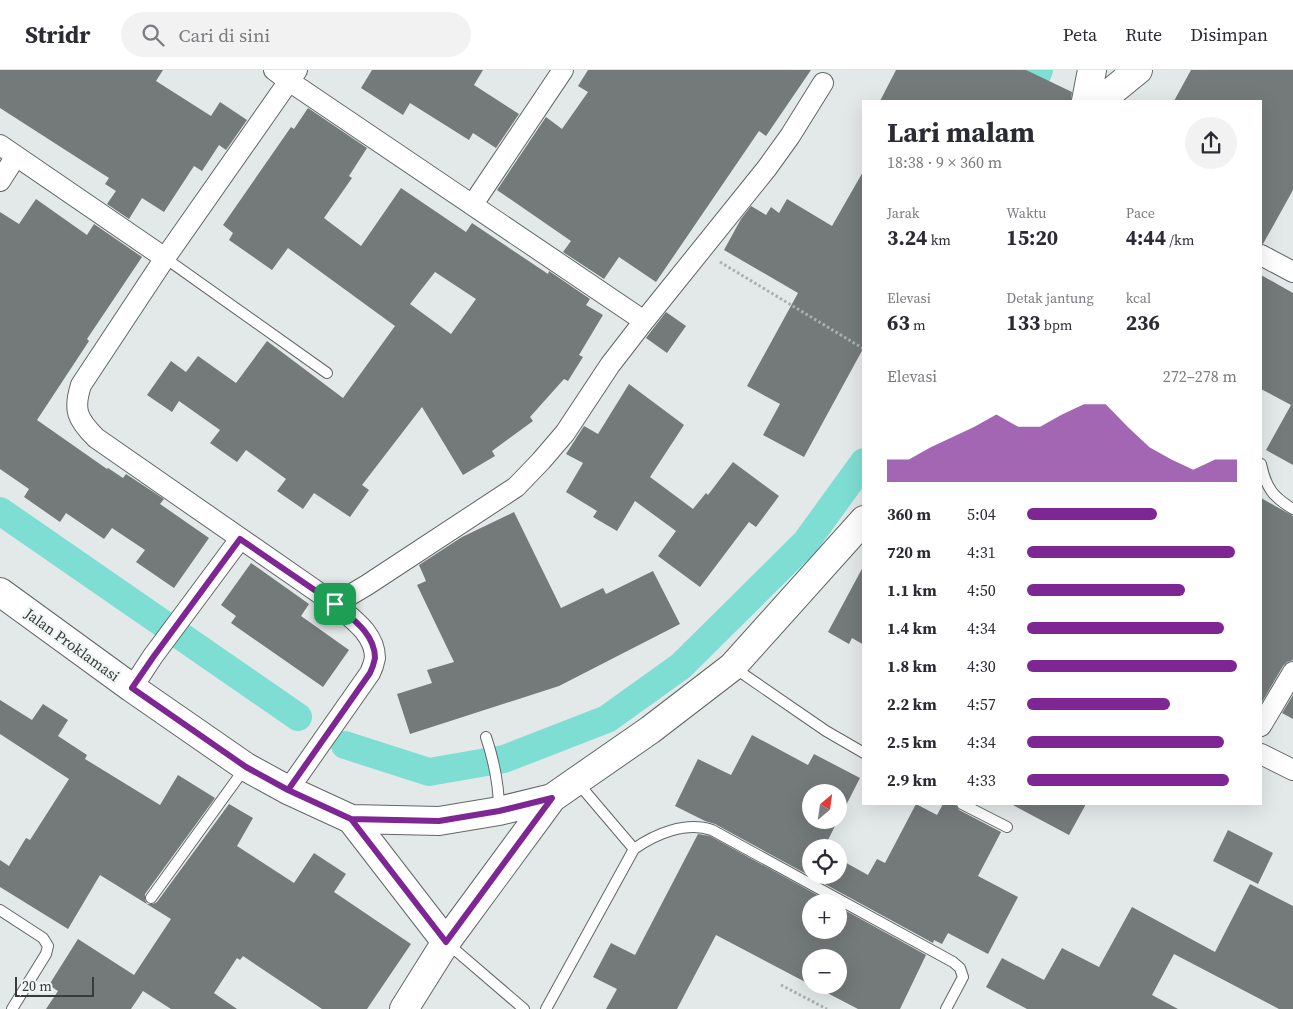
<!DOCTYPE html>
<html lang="id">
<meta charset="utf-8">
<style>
:root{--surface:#fff;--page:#f2f2f3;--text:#2b2b33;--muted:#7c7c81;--line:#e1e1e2;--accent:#7d2694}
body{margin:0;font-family:"Source Serif 4",serif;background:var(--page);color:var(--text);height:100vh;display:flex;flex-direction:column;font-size:19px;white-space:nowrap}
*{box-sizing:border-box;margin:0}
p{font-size:16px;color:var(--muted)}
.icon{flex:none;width:28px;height:28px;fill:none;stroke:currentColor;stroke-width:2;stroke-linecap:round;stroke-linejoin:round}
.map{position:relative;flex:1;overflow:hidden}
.side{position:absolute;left:862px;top:30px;width:400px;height:705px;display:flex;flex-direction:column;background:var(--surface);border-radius:0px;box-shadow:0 5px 20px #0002}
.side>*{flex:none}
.needle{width:32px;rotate:29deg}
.buttons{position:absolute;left:802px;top:714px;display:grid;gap:10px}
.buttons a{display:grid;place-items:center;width:45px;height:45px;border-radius:50%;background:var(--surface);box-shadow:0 5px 20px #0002;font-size:25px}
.scale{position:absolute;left:15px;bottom:12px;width:79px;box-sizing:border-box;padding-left:5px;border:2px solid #383b3a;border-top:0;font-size:14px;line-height:18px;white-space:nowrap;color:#383b3a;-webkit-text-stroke:4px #f0f6f5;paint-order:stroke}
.pin{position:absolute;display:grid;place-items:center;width:42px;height:42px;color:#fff;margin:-21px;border-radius:10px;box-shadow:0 2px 8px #0006}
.round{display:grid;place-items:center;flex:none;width:52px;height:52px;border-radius:26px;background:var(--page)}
.head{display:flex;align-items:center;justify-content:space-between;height:85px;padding:0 25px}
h1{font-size:28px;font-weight:700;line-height:38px}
.stats{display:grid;grid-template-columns:repeat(3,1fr);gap:8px;height:85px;padding:5px 25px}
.stats div{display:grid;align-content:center}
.stats b{font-size:21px;font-weight:700}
.stats small{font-size:14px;font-weight:400}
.stats p{font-size:14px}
.chart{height:140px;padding:10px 25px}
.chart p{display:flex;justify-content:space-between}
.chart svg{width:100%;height:90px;margin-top:5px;fill:var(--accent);opacity:.7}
ul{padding:0 25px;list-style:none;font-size:16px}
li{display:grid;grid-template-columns:80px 60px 1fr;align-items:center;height:38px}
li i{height:12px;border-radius:6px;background:var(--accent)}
header{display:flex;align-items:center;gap:30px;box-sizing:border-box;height:70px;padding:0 25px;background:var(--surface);border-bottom:1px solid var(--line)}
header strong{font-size:24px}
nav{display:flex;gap:28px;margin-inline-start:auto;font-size:18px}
.search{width:350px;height:45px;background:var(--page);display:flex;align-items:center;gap:12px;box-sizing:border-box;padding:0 18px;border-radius:28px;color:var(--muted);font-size:19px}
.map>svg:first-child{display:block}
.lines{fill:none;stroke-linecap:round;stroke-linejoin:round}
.canal{stroke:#7eded3;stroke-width:28}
.building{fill:#747979;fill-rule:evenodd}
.lane-casing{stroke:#626766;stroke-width:12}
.street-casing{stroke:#626766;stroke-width:22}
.secondary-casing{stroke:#626766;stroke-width:30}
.path{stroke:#abb0af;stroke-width:3;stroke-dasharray:2.5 2.5;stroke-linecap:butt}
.lane{stroke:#fff;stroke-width:10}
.street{stroke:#fff;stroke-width:20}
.secondary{stroke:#fff;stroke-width:28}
.route-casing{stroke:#fff;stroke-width:10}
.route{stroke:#7d2694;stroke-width:6}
.labels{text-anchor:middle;stroke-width:5;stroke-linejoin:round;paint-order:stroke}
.street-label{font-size:15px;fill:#383b3a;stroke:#f0f6f5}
</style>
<header>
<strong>Stridr</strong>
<div class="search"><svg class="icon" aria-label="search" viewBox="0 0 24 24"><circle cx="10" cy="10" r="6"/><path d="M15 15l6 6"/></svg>Cari di sini</div>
<nav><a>Peta</a><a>Rute</a><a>Disimpan</a></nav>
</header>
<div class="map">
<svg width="1293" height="939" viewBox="0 0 1293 939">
<rect width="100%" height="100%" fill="#e3e9e8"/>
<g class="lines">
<path class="canal" d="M 1025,31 L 1039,0
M 0,441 L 298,647
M 345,675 L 429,702 L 504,689 L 607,649 L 681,596 L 806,472 L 864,392"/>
</g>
<path class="building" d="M 0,0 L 163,0 L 156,11 L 211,46 L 220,32 L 247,50 L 226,80 L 219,75 L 202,101 L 194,96 L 164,142 L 142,128 L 129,149 L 107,134 L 116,121 L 105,114 L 109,108 L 0,38 Z
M 372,0 L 483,0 L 474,15 L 519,44 L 496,78 L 473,63 L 469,70 L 410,33 L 403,45 L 361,18 Z
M 588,0 L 811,0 L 766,66 L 759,61 L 656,212 L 619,187 L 604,209 L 563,182 L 571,171 L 497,120 L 546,47 L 562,59 L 588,22 L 578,16 Z
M 896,0 L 1026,0 L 1072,22 L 1071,31 L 880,31 Z
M 1191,0 L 1293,0 L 1293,120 L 1263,174 L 1261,173 L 1261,31 L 1174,31 Z
M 308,38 L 367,78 L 349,106 L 352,108 L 324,148 L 361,176 L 401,118 L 466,162 L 472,153 L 548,204 L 549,201 L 590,229 L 586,235 L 603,245 L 579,285 L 583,287 L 568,311 L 564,309 L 530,347 L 533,351 L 492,381 L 495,386 L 463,405 L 422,337 L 362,415 L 369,420 L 350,447 L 314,423 L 303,439 L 277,421 L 286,409 L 246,380 L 237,392 L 210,373 L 220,360 L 179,331 L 172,342 L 147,325 L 171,291 L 186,302 L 198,286 L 236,313 L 267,271 L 343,328 L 395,256 L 288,178 L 272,200 L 229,170 L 233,163 L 223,155 L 291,57 L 294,59 ZM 435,202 L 476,229 L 451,264 L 410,234 Z
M 864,100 L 864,277 L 804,387 L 763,365 L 780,334 L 747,316 L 798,223 L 724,180 L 741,149 L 751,136 L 766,145 L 771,137 L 779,143 L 787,129 L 832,156 Z
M 36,129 L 87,165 L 94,154 L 142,187 L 87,269 L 89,271 L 37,350 L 107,399 L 108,398 L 123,408 L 126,404 L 164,429 L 160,434 L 209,468 L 174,518 L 136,492 L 145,480 L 112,458 L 104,469 L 66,443 L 60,452 L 24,427 L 29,419 L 0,399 L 0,142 L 19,154 Z
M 1261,205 L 1293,223 L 1293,395 L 1266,380 L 1291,335 L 1261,319 Z
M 666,242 L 686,256 L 667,283 L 646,268 Z
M 629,314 L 684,355 L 650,407 L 693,439 L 706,423 L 708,425 L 733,392 L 779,426 L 756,457 L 749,452 L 700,517 L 658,486 L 676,461 L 635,431 L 617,461 L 593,447 L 597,441 L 566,422 L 583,393 L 566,384 L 584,356 L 598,364 Z
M 1261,428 L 1293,446 L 1293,590 L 1287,592 L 1283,596 L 1262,632 Z
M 514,442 L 561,538 L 603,518 L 606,524 L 653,501 L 680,554 L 559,616 L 410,664 L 397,624 L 432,613 L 427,600 L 454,592 L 417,515 L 426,511 L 419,495 L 462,467 Z
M 251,493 L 309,534 L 301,546 L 349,580 L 323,617 L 231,553 L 236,546 L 221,535 Z
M 864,495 L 864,575 L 852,568 L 849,574 L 828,562 Z
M 1293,625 L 1293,649 L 1282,643 Z
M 0,630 L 32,650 L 43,634 L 68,650 L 58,666 L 87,685 L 85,689 L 160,735 L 178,705 L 215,728 L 145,824 L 145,830 L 147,834 L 153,834 L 157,832 L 229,734 L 253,748 L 237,776 L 294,813 L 314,783 L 346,804 L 334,822 L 411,874 L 367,939 L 322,939 L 243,886 L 240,890 L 237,888 L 214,923 L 237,939 L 171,939 L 143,921 L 131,939 L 46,939 L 58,921 L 49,915 L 78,869 L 134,905 L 171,849 L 100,805 L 68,859 L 0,817 L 0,790 L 9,796 L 26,768 L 30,770 L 69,709 L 0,664 Z
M 752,665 L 808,695 L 814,684 L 860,708 L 839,749 L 839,722 L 811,722 L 811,750 L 838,750 L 824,778 L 811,778 L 811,805 L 839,805 L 839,789 L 868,805 L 877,789 L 885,793 L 916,734 L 937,745 L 943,734 L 955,734 L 959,740 L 1001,762 L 978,806 L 1018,827 L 988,884 L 948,863 L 942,874 L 934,870 L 933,873 L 715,754 L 705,751 L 675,736 L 698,689 L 731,705 Z
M 1011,734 L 1086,734 L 1069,765 Z
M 1228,760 L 1273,783 L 1258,814 L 1213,791 Z
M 698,764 L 710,766 L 830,832 L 811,832 L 811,860 L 839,860 L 839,837 L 926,885 L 900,939 L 858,939 L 812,915 L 839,915 L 839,888 L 811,888 L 811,915 L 716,865 L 677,939 L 606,939 L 617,919 L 593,907 L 611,873 L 635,885 Z
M 1250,814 L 1293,836 L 1293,939 L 1279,939 L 1174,884 L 1152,925 L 1178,939 L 1027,939 L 986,917 L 1002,888 L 1044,910 L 1062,878 L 1099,897 L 1132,837 L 1215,882 Z"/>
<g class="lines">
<defs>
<path id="lane" d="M 165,188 L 327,303
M 1261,394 C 1266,418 1273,427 1293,439
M 733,597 L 826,661 L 864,683
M 486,667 C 494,691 499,715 499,740
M 577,712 L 634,779
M 962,734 L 1007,757
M 151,828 L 245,698
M 0,840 L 43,868 L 48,876 L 46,884 L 12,939
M 447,873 L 524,939
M 546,939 L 634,779 C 655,764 686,751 712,760 L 953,892 L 960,898 L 963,907 L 946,939"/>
<path id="street" d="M 274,0 L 289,11 L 644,251 L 610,295 L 565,363 L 541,391 L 516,417 L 367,515 L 335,534 L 96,368 C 77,349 73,340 81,315 L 165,188 L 289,11 L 297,0
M 0,75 L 165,188
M 0,111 L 16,86
M 473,134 L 563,0
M 1261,185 L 1293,202
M 644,251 L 767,98 L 790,66 L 823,13
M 132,618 L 153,586 L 240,469
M 1261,656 L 1293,602
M 1261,684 L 1293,700
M 288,720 L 370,603 C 372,599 374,593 375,588 C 375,563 351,548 335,534"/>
<path id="secondary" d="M 1086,31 L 1092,0
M 1100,31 L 1138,0
M 0,522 L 132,618 L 246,697 L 288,720 L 351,749 L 439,751 L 499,741 L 552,728
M 351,749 L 446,872
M 404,939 L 446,872 L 552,728 L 650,660 L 732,597 L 864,450"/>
</defs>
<use href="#lane" class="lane-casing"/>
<use href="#street" class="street-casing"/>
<use href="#secondary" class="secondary-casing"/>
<path class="path" d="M 720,192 L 864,279
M 781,915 L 827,939"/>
<use href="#lane" class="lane"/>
<use href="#street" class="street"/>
<use href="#secondary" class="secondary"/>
</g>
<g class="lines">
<defs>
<path id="route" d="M 335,534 L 240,469 L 154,586 L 132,618 L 246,697 L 288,720 L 351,749 L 439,751 L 499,741 L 552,728 L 446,872 L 351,749 L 288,720 L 370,603 C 372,599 374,593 375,588 C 375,563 351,548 335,534"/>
</defs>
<use href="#route" class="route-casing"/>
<use href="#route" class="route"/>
</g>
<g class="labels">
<g class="street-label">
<text transform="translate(72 575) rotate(36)" y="5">Jalan Proklamasi</text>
</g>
</g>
</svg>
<div class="buttons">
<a><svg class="needle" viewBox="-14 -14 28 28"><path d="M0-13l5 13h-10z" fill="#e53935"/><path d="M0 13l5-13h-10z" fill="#7c7c81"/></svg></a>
<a><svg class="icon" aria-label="locate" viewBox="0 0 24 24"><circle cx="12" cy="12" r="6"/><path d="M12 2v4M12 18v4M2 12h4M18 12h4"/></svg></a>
<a>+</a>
<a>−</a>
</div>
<div class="scale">20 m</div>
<div class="pin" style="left:335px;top:534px;background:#1e9e55"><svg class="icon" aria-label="arrive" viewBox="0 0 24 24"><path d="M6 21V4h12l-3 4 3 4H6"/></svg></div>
<section class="side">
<div class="head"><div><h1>Lari malam</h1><p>18:38 · 9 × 360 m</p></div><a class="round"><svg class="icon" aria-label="share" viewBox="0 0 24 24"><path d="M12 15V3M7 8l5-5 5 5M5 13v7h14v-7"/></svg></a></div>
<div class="stats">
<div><p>Jarak</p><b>3.24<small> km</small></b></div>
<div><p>Waktu</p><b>15:20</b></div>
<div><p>Pace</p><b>4:44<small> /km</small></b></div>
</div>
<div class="stats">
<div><p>Elevasi</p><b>63<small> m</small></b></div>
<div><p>Detak jantung</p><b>133<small> bpm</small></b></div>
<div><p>kcal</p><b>236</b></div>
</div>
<div class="chart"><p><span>Elevasi</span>272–278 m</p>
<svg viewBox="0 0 160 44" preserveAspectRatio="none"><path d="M0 44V33L10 33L20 27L30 22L40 17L50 11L60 17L70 17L80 11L90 6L100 6L110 17L120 27L130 33L140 38L150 33L160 33V44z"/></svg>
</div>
<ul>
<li><b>360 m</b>5:04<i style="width:62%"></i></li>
<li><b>720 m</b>4:31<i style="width:99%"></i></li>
<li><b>1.1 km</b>4:50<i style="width:75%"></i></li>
<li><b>1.4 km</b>4:34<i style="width:94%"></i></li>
<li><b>1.8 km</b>4:30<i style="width:100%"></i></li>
<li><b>2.2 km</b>4:57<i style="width:68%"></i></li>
<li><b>2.5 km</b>4:34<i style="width:94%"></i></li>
<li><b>2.9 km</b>4:33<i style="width:96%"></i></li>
</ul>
</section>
</div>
